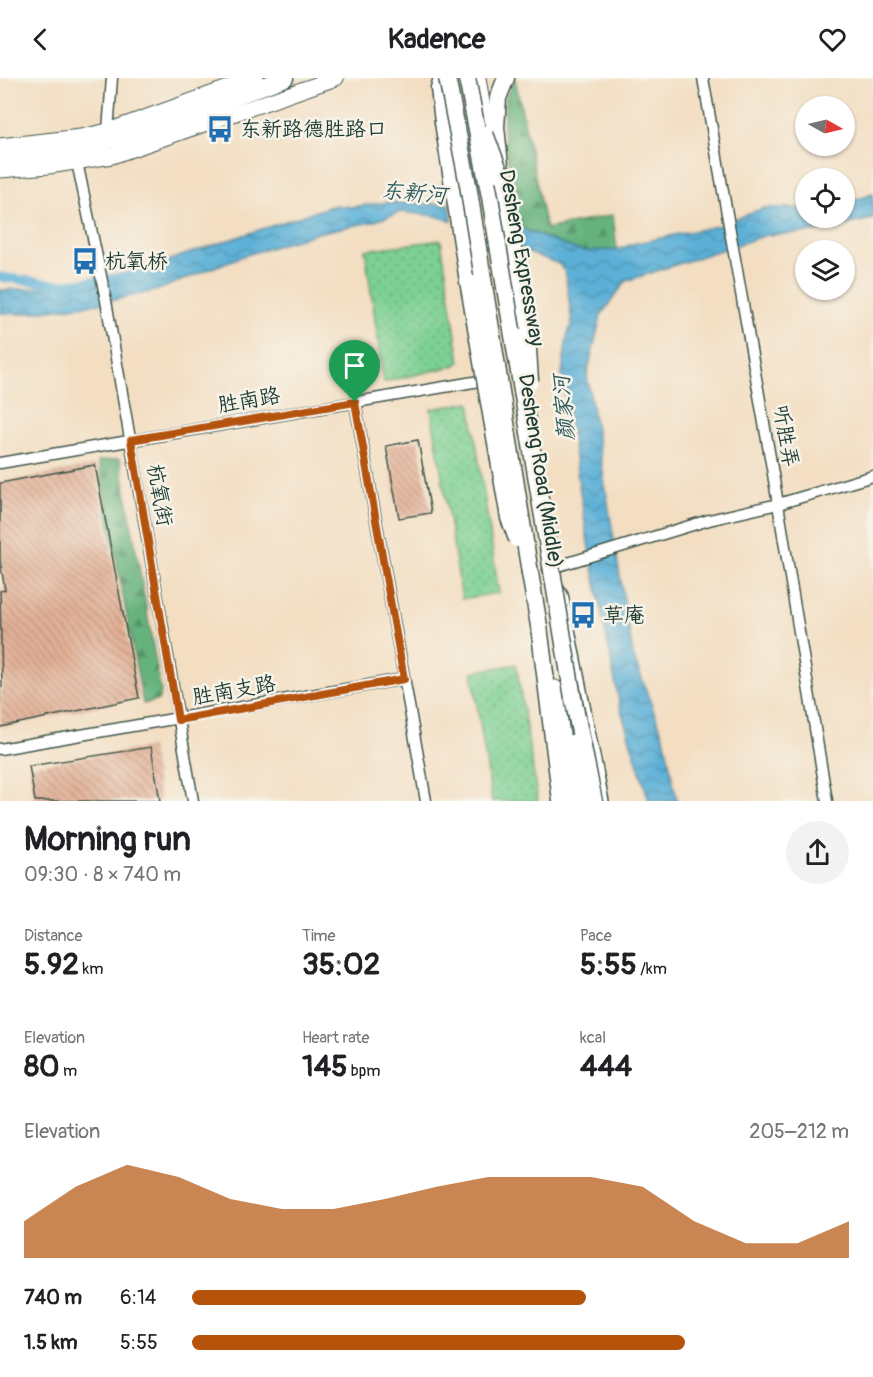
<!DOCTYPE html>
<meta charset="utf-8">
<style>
:root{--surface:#fff;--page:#f2f2f2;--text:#202124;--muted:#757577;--accent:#b45309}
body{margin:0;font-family:Pangolin,"LXGW WenKai TC",sans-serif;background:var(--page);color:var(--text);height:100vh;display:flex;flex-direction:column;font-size:22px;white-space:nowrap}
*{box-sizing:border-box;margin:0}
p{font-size:20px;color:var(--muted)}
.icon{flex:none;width:33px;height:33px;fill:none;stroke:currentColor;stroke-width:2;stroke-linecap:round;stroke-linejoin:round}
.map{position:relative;height:723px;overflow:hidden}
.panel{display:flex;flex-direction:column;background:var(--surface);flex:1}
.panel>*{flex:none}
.needle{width:39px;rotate:98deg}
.controls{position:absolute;left:795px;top:18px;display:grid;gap:12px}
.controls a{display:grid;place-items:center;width:60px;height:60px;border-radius:50%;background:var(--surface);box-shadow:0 2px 4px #0004;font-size:30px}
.pin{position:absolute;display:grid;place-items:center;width:51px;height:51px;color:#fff;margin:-62px -26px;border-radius:50% 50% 50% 0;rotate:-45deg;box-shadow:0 0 6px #0007}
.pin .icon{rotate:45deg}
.round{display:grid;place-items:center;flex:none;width:63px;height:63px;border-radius:32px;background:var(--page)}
.overview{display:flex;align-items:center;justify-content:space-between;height:102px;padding:0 24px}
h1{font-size:33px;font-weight:800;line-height:45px}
.stats{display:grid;grid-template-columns:repeat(3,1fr);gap:9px;height:102px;padding:6px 24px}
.stats div{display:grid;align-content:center}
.stats b{font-size:30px;font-weight:800}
.stats small{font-size:16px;font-weight:400}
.stats p{font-size:16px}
.chart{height:168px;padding:12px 24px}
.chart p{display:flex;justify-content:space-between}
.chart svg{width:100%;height:108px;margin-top:6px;fill:var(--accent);opacity:.7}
ul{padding:0 24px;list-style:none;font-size:20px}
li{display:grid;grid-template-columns:96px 72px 1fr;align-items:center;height:45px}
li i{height:15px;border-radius:8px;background:var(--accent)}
header{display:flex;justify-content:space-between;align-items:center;height:78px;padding:0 24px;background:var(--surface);font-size:27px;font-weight:800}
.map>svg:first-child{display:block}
.grass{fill:url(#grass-dots);stroke:#4e8664;stroke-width:1.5}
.forest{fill:url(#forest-firs);stroke:#427858;stroke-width:1.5}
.water{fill:url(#water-waves);stroke:#3d7686;stroke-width:1.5}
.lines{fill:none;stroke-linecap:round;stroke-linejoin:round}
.canal{stroke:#5bb0d7;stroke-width:9}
.building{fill:url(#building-back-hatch)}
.service-casing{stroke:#3f5549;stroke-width:8}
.minor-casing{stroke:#3f5549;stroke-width:13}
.primary-casing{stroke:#3f5549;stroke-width:17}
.trunk-casing{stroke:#3f5549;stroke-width:19}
.service{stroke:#fff;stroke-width:5}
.minor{stroke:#fff;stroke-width:10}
.primary{stroke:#fff;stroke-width:15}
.trunk{stroke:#fff;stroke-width:16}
.trunk-bridge-casing{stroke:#3f5549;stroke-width:19;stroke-linecap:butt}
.trunk-bridge{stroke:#fff;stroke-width:16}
.route-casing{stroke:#fff;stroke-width:12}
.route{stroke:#b45309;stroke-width:8}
.labels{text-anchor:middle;stroke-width:5;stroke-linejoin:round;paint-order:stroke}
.poi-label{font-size:21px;fill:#1f3d34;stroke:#f7f3e8;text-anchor:start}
.street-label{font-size:21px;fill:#1f3d34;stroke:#f7f3e8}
.water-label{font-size:22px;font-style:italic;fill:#2e5a5d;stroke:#f7f3e8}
</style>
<header><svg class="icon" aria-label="back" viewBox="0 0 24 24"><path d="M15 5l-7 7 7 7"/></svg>Kadence<svg class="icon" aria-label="heart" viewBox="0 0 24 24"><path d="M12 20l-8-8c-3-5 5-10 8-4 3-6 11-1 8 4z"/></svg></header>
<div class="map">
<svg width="873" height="723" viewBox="0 0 873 723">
<defs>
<pattern id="grass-dots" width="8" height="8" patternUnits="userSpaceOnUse" patternTransform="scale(1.5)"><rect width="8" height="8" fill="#7dd093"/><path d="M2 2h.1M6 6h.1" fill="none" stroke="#66aa79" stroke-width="1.8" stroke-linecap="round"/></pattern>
<pattern id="forest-firs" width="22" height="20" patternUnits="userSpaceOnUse" patternTransform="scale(1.5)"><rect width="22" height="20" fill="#66b27d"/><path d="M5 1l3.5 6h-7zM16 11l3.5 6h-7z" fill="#539267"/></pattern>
<pattern id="water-waves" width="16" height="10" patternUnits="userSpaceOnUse" patternTransform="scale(1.5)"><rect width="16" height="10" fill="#5bb0d7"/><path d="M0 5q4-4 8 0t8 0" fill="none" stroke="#4b90af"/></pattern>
<pattern id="building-back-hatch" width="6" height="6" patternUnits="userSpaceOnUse" patternTransform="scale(1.5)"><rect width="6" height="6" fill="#e3b196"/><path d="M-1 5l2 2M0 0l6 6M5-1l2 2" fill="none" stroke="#b7917b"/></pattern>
</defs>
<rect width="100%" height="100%" fill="#f7f3e8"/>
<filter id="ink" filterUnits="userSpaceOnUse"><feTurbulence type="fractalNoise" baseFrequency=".0167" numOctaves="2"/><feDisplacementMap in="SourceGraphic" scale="12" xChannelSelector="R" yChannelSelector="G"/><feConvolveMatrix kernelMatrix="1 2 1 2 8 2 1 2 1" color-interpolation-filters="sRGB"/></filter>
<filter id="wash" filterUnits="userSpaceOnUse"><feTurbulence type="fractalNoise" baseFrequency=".008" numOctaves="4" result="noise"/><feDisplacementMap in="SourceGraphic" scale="24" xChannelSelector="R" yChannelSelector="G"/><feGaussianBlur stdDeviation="1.35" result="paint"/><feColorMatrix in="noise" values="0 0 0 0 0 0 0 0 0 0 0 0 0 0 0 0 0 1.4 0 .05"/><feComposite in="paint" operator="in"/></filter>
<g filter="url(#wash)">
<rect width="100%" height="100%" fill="#f3dec2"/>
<path class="grass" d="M 441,162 L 460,284 L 454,288 L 384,304 L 365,172 Z
M 470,324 L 499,515 L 462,521 L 431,331 Z
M 516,586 L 538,723 L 492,723 L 472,594 Z"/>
<path class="forest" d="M 515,0 L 546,151 L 613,137 L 617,172 L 582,173 L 569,169 L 518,149 L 503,51 L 506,19 Z
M 120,381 L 161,614 L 158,622 L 143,626 L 98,383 Z"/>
<path class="water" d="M 873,116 L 873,141 L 814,154 L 767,157 L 626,203 L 601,237 L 587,297 L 633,577 L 665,663 L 677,723 L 649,723 L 620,629 L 588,465 L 562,296 L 567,258 L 572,245 L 565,194 L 559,186 L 522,172 L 518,149 L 569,169 L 582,173 L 617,172 L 632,166 L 721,147 L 763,130 L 805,130 L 806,140 L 844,140 L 845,125 Z
M 390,124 L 450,126 L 452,143 L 436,138 L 401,134 L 372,144 L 321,154 L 240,179 L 158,212 L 101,225 L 20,236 L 0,235 L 0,212 L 93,208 L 135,201 L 157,186 L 334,127 L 352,129 Z"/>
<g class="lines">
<path class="canal" d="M 0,199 L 60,207 L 125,199 L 152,193"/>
</g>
<g id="blocks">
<path class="building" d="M 418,362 L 431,435 L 399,440 L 386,368 Z
M 95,387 L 139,620 L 0,649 L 0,610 L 2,609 L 0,513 L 5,512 L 0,482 L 0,405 Z
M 151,669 L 160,723 L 35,723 L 29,688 Z"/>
</g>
</g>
<g filter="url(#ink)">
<use href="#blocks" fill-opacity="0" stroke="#3f5549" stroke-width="1.5"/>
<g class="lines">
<defs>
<path id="service" d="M 560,508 L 565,516 L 606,723"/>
<path id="minor" d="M 703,0 L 773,396 L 827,723
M 108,53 L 112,0
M 77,84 L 105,217 L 193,723
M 355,324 L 426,723
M 0,385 L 491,301
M 548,491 L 709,442 L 778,426 L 873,398
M 0,671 L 404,601"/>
<path id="primary" d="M 478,0 L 489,67
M 0,68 L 81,59 L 108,53 L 256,0
M 0,92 L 49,88 L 112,78 L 336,0
M 555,610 L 572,723
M 573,664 L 584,723"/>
<path id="trunk" d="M 442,0 L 439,10 L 443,44 L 468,203
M 506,0 L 498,20 L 496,49 L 501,97 L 527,256
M 0,79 C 40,76 78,71 117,61 C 175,46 229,20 285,0
M 530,495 L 539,548 L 561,723
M 573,620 L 594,723"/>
</defs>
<use href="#service" class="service-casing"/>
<use href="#minor" class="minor-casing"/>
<use href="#primary" class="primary-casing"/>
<use href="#trunk" class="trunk-casing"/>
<use href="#service" class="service"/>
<use href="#minor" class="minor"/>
<use href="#primary" class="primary"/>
<use href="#trunk" class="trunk"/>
<defs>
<path id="trunk-bridge" d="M 447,0 L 468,107 L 530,495
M 467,0 L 490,119 L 573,620
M 485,56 L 501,97
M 468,203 L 509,440 L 517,461
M 527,256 L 530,303"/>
</defs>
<use href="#trunk-bridge" class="trunk-bridge-casing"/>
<use href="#trunk-bridge" class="trunk-bridge"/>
</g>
</g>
<g class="lines" filter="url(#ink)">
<defs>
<path id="route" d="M 355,324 L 404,601 L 178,642 L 131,362 Z"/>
</defs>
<use href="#route" class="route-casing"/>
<use href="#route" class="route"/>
</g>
<defs>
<symbol id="bus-bare" viewBox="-9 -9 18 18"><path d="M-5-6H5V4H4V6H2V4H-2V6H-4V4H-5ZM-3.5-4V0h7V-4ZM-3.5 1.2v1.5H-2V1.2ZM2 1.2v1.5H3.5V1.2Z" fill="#1f6fb2" stroke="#f7f3e8" stroke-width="2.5" paint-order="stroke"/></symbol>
</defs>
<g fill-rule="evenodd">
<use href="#bus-bare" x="201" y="32" width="38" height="38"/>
<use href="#bus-bare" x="66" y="164" width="38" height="38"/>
<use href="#bus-bare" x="564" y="518" width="38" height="38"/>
</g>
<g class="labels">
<g class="poi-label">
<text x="240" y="58">东新路德胜路口</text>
<text x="105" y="190">杭氧桥</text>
<text x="603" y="544">草庵</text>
</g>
<g class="street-label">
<text transform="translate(522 180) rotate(80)" y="7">Desheng Expressway</text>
<text transform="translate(249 322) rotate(-10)" y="7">胜南路</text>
<text transform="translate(786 358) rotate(80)" y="7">听胜弄</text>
<text transform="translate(541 393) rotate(81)" y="7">Desheng Road (Middle)</text>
<text transform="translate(160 417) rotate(80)" y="7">杭氧街</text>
<text transform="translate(234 612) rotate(-10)" y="7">胜南支路</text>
</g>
<g class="water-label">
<text transform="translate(414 114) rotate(5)" y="8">东新河</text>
<text transform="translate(563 330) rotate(-95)" y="8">颜家河</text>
</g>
</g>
</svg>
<div class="controls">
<a><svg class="needle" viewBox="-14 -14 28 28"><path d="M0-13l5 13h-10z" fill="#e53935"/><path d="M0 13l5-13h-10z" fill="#757577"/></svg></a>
<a><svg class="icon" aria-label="locate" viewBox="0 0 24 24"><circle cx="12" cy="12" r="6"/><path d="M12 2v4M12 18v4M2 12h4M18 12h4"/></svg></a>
<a><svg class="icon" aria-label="layers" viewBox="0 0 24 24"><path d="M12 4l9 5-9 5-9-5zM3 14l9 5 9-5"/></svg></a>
</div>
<div class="pin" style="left:355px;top:324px;background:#1e9e55"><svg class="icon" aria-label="arrive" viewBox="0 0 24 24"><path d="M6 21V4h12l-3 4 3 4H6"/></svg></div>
</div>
<section class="panel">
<div class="overview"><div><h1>Morning run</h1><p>09:30 · 8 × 740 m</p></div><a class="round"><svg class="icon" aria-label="share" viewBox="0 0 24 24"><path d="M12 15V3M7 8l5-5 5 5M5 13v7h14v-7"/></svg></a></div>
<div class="stats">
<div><p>Distance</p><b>5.92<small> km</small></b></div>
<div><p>Time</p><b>35:02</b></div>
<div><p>Pace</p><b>5:55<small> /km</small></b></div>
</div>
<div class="stats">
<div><p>Elevation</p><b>80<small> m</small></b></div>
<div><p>Heart rate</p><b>145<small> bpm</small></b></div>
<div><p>kcal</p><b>444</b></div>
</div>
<div class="chart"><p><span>Elevation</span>205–212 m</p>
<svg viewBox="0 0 160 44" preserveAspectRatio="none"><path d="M0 44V29L10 15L20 6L30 11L40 20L50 24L60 24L70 20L80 15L90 11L100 11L110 11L120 15L130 29L140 38L150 38L160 29V44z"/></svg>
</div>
<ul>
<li><b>740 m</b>6:14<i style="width:60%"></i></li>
<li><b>1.5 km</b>5:55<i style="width:75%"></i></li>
</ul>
</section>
